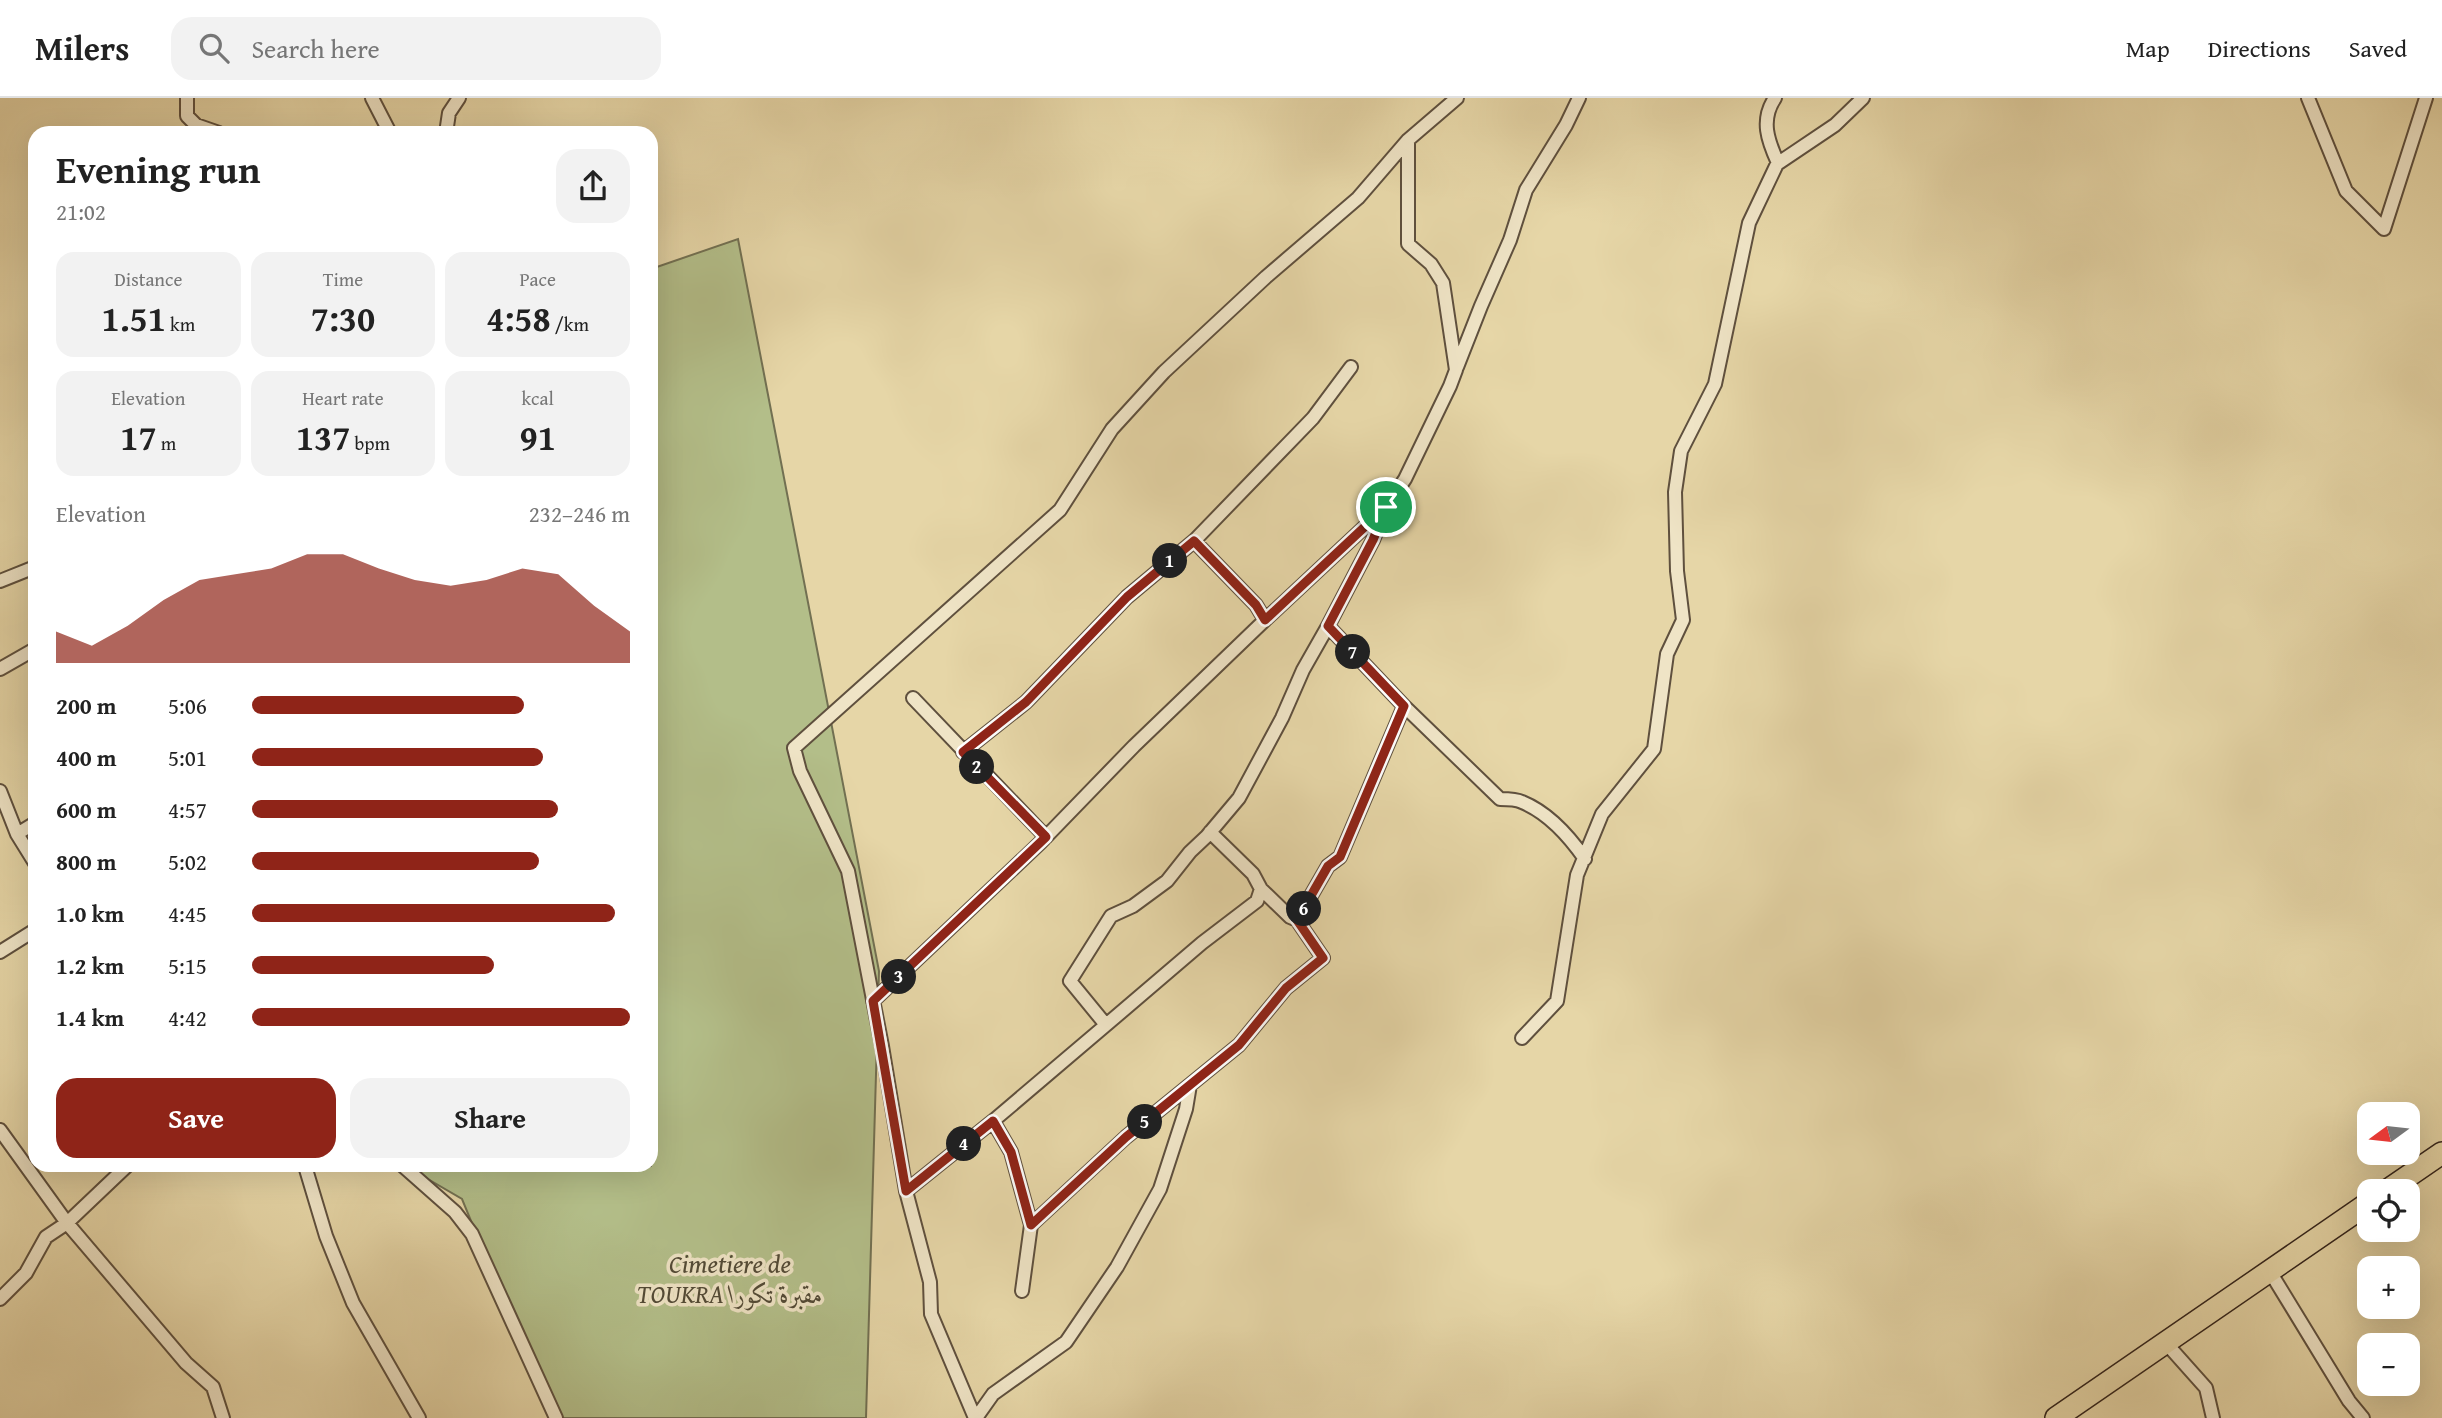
<!DOCTYPE html>
<meta charset="utf-8">
<style>
:root{--surface:#fff;--page:#f2f2f2;--text:#222;--muted:#767676;--line:#e0e0e0;--accent:#8f2418}
body{margin:0;font-family:"Gentium Book Plus",Amiri,serif;background:var(--page);color:var(--text);height:100vh;display:flex;flex-direction:column;font-size:26px;white-space:nowrap}
*{box-sizing:border-box;margin:0}
p{font-size:23px;color:var(--muted)}
.icon{flex:none;width:38px;height:38px;fill:none;stroke:currentColor;stroke-width:2;stroke-linecap:round;stroke-linejoin:round}
.map{position:relative;flex:1;overflow:hidden}
.panel{position:absolute;left:28px;top:28px;width:630px;height:1046px;display:flex;flex-direction:column;background:var(--surface);border-radius:21px;box-shadow:0 7px 28px #0002}
.panel>*{flex:none}
.needle{width:46px;rotate:255deg}
.controls{position:absolute;left:2357px;top:1004px;display:grid;gap:14px}
.controls a{display:grid;place-items:center;width:63px;height:63px;border-radius:14px;background:var(--surface);box-shadow:0 7px 28px #0002;font-size:35px}
.pin{position:absolute;display:grid;place-items:center;width:60px;height:60px;color:#fff;margin:-30px;border:4px solid #fff;border-radius:50%;box-shadow:0 2px 7px #0007}
.km{position:absolute;width:35px;height:35px;margin:-18px;border-radius:50%;background:#222;color:#fff;font-size:19px;line-height:35px;text-align:center}
.round{display:grid;place-items:center;flex:none;width:74px;height:74px;border-radius:21px;background:var(--page)}
.head{display:flex;align-items:center;justify-content:space-between;height:119px;padding:0 28px}
h1{font-size:38px;font-weight:600;line-height:52px}
.figures{display:grid;grid-template-columns:repeat(3,1fr);gap:10px;height:119px;padding:7px 28px}
.figures div{display:grid;align-content:center;border-radius:18px;background:var(--page);text-align:center}
.figures b{font-size:35px;font-weight:600}
.figures small{font-size:19px;font-weight:400}
.figures p{font-size:19px}
.chart{height:196px;padding:14px 28px}
.chart p{display:flex;justify-content:space-between}
.chart svg{width:100%;height:126px;margin-top:7px;fill:var(--accent);opacity:.7}
.button{display:flex;gap:14px;margin-top:auto;padding:14px 28px}
.button a{flex:1;height:80px;border-radius:21px;background:var(--accent);color:#fff;font-size:28px;font-weight:600;line-height:80px;text-align:center}
.button a+a{background:var(--page);color:var(--text)}
ul{padding:0 28px;list-style:none;font-size:23px}
li{display:grid;grid-template-columns:112px 84px 1fr;align-items:center;height:52px}
li i{height:18px;border-radius:9px;background:var(--accent)}
header{display:flex;align-items:center;gap:42px;box-sizing:border-box;height:98px;padding:0 35px;background:var(--surface);border-bottom:2px solid var(--line)}
header strong{font-size:33px}
nav{display:flex;gap:38px;margin-inline-start:auto;font-size:24px}
.search{width:490px;height:63px;background:var(--page);display:flex;align-items:center;gap:18px;box-sizing:border-box;padding:0 24px;border-radius:21px;color:var(--muted);font-size:26px}
.map>svg:first-child{display:block}
.green{fill:#b3be89;stroke:#727052;stroke-width:2}
.lines{fill:none;stroke-linecap:round;stroke-linejoin:round}
.street-casing{stroke:#5f503e;stroke-width:16}
.highway-casing{stroke:#32231b;stroke-width:24}
.street{stroke:#efe4c6;stroke-width:12}
.highway{stroke:#e6d6a7;stroke-width:21}
.route-casing{stroke:#fff;stroke-width:14}
.route{stroke:#8f2418;stroke-width:9}
.labels{text-anchor:middle;stroke-width:7;stroke-linejoin:round;paint-order:stroke}
.park-label{font-size:26px;font-style:italic;fill:#524a36;stroke:#efe4c6}
</style>
<header>
<strong>Milers</strong>
<div class="search"><svg class="icon" aria-label="search" viewBox="0 0 24 24"><circle cx="10" cy="10" r="6"/><path d="M15 15l6 6"/></svg>Search here</div>
<nav><a>Map</a><a>Directions</a><a>Saved</a></nav>
</header>
<div class="map">
<svg width="2442" height="1320" viewBox="0 0 2442 1320">
<rect width="100%" height="100%" fill="#e6d6a7"/>
<filter id="stains"><feTurbulence type="fractalNoise" baseFrequency=".00286" numOctaves="4"/><feColorMatrix values="0 0 0 0 .2 0 0 0 0 .09 0 0 0 0 .02 0 0 0 .5 -.17"/></filter>
<radialGradient id="worn" r=".72"><stop offset=".6" stop-color="#630" stop-opacity="0"/><stop offset="1" stop-color="#630" stop-opacity=".3"/></radialGradient>
<path class="green" d="M 738,141 L 879,873 L 866,1320 L 552,1320 L 462,1101 L 421,1077 L 414,1068 L 651,1068 L 651,171 Z"/>
<g class="lines">
<defs>
<path id="street" d="M 187,0 L 187,18 L 196,27 L 219,35
M 372,0 L 390,35
M 1775,0 C 1760,22 1768,43 1778,65
M 2308,0 L 2346,93 L 2384,131 L 2426,0
M 446,35 L 449,15 L 459,0
M 1457,269 L 1481,208 L 1510,142 L 1526,92 L 1566,27 L 1579,0
M 0,483 L 35,469
M 1265,522 L 1386,409 L 1405,381 L 1450,288 L 1456,272 L 1443,185 L 1431,166 L 1408,146 L 1408,42
M 0,571 L 35,551
M 913,600 L 1046,739
M 1404,608 L 1500,701 C 1507,701 1516,701 1522,704 C 1549,715 1569,738 1585,761
M 963,654 L 1026,604 L 1127,499 L 1194,443 L 1313,320 L 1351,269
M 0,693 L 17,736 L 35,765
M 17,736 L 35,725
M 1261,791 L 1290,819 L 1297,822
M 0,854 L 35,832
M 873,903 L 1041,744 L 1134,648 L 1265,522 L 1256,507 L 1194,443
M 1106,927 L 1202,845 L 1257,803 L 1261,791 L 1253,776 L 1210,734
M 1522,940 L 1557,903 L 1577,777 L 1602,716 L 1654,651 L 1667,556 L 1683,522 L 1677,473 L 1675,394 L 1681,353 L 1715,286 L 1749,125 L 1777,66 L 1835,27 L 1863,0
M 993,1023 L 1011,1054 L 1031,1127 L 1022,1193
M 0,1032 L 67,1125 L 186,1265 L 213,1289 L 223,1320
M 305,1068 L 326,1138 L 353,1205 L 419,1320
M 403,1068 L 455,1114 L 472,1136 L 556,1320
M 906,1093 L 882,948 L 848,773 L 800,673 L 794,650 L 1060,412 L 1112,331 L 1164,274 L 1266,179 L 1358,100 L 1408,42 L 1457,0
M 1031,1127 L 1126,1039 L 1239,947 L 1286,890 L 1323,860 L 1297,822 L 1328,768 L 1340,759 L 1404,608 L 1328,528 L 1373,442 L 1386,409
M 2269,1172 L 2349,1303 L 2363,1320
M 0,1201 L 26,1175 L 46,1139 L 67,1125 L 127,1068
M 2165,1244 L 2206,1290 L 2213,1320
M 975,1320 L 931,1216 L 930,1184 L 906,1093 L 993,1023 L 1106,927 L 1070,883 L 1111,818 L 1133,808 L 1167,783 L 1190,754 L 1207,738 L 1239,700 L 1282,620 L 1303,572 L 1328,528
M 976,1320 L 993,1296 L 1066,1244 L 1117,1169 L 1160,1091 L 1186,1011 L 1190,987"/>
<path id="highway" d="M 2385,1094 L 2442,1055
M 2056,1320 L 2370,1104"/>
</defs>
<use href="#street" class="street-casing"/>
<use href="#highway" class="highway-casing"/>
<use href="#street" class="street"/>
<use href="#highway" class="highway"/>
</g>
<g class="lines">
<defs>
<path id="route" d="M 1386,409 L 1373,442 L 1328,528 L 1404,608 L 1340,759 L 1328,768 L 1297,822 L 1323,860 L 1286,890 L 1239,947 L 1126,1039 L 1031,1127 L 1011,1054 L 993,1023 L 906,1093 L 873,903 L 1046,739 L 963,654 L 1026,604 L 1127,499 L 1194,443 L 1256,507 L 1265,522 Z"/>
</defs>
<use href="#route" class="route-casing"/>
<use href="#route" class="route"/>
</g>
<g class="labels">
<g class="park-label">
<text x="730" y="1175">Cimetiere de<tspan x="730" dy="30">TOUKRA مقبرة تكورا</tspan></text>
</g>
</g>
<rect width="100%" height="100%" filter="url(#stains)"/>
<rect width="100%" height="100%" fill="url(#worn)"/>
</svg>
<div class="controls">
<a><svg class="needle" viewBox="-14 -14 28 28"><path d="M0-13l5 13h-10z" fill="#e53935"/><path d="M0 13l5-13h-10z" fill="#767676"/></svg></a>
<a><svg class="icon" aria-label="locate" viewBox="0 0 24 24"><circle cx="12" cy="12" r="6"/><path d="M12 2v4M12 18v4M2 12h4M18 12h4"/></svg></a>
<a>+</a>
<a>−</a>
</div>
<div class="pin" style="left:1386px;top:409px;background:#1e9e55"><svg class="icon" aria-label="arrive" viewBox="0 0 24 24"><path d="M6 21V4h12l-3 4 3 4H6"/></svg></div>
<b class="km" style="left:1170px;top:463px">1</b>
<b class="km" style="left:977px;top:669px">2</b>
<b class="km" style="left:899px;top:879px">3</b>
<b class="km" style="left:964px;top:1046px">4</b>
<b class="km" style="left:1145px;top:1024px">5</b>
<b class="km" style="left:1304px;top:811px">6</b>
<b class="km" style="left:1353px;top:554px">7</b>
<section class="panel">
<div class="head"><div><h1>Evening run</h1><p>21:02</p></div><a class="round"><svg class="icon" aria-label="share" viewBox="0 0 24 24"><path d="M12 15V3M7 8l5-5 5 5M5 13v7h14v-7"/></svg></a></div>
<div class="figures">
<div><p>Distance</p><b>1.51<small> km</small></b></div>
<div><p>Time</p><b>7:30</b></div>
<div><p>Pace</p><b>4:58<small> /km</small></b></div>
</div>
<div class="figures">
<div><p>Elevation</p><b>17<small> m</small></b></div>
<div><p>Heart rate</p><b>137<small> bpm</small></b></div>
<div><p>kcal</p><b>91</b></div>
</div>
<div class="chart"><p><span>Elevation</span>232–246 m</p>
<svg viewBox="0 0 160 44" preserveAspectRatio="none"><path d="M0 44V33L10 38L20 31L30 22L40 15L50 13L60 11L70 6L80 6L90 11L100 15L110 17L120 15L130 11L140 13L150 24L160 33V44z"/></svg>
</div>
<ul>
<li><b>200 m</b>5:06<i style="width:72%"></i></li>
<li><b>400 m</b>5:01<i style="width:77%"></i></li>
<li><b>600 m</b>4:57<i style="width:81%"></i></li>
<li><b>800 m</b>5:02<i style="width:76%"></i></li>
<li><b>1.0 km</b>4:45<i style="width:96%"></i></li>
<li><b>1.2 km</b>5:15<i style="width:64%"></i></li>
<li><b>1.4 km</b>4:42<i style="width:100%"></i></li>
</ul>
<div class="button"><a>Save</a><a>Share</a></div>
</section>
</div>
